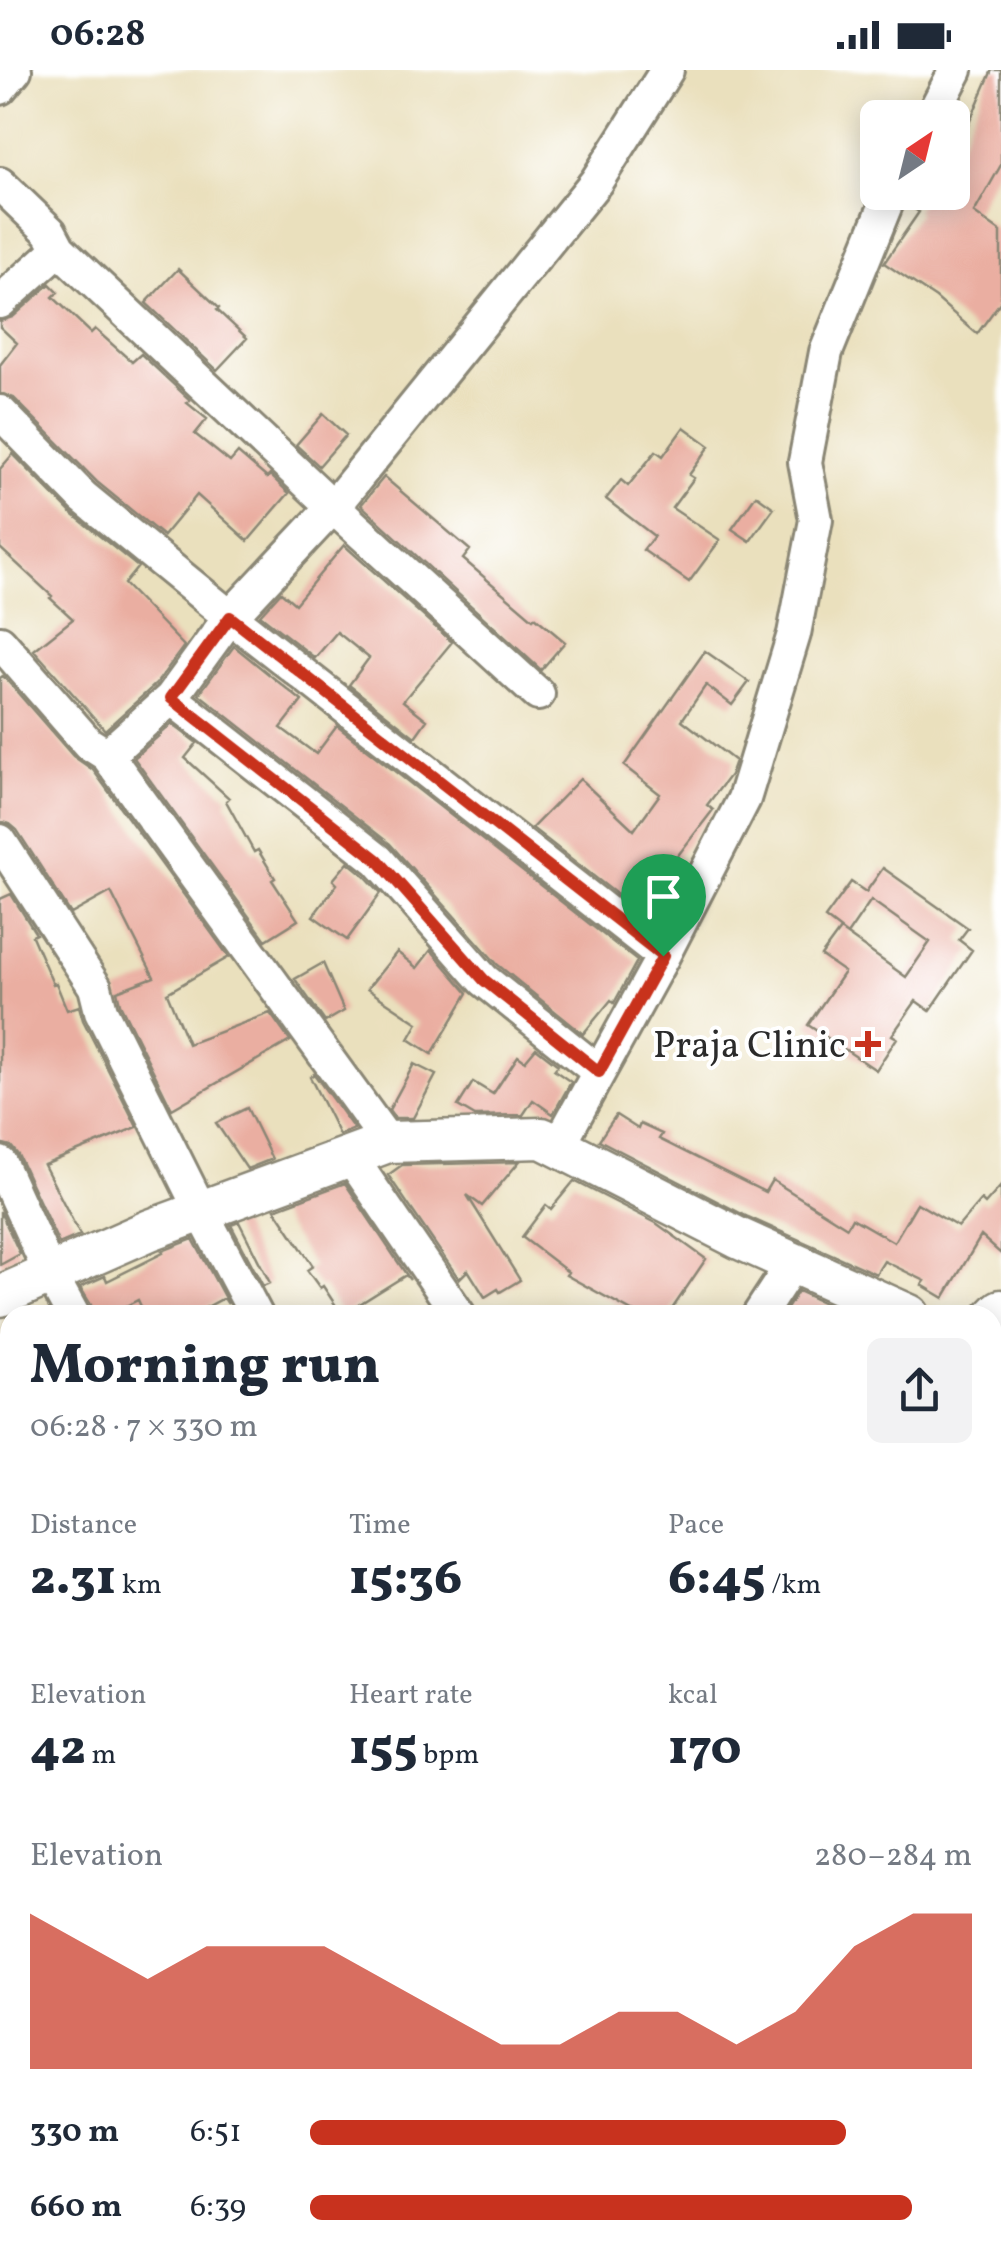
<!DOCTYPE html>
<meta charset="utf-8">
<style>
:root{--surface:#fff;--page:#f2f2f3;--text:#1f2937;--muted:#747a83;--accent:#c8321e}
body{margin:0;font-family:Vollkorn,serif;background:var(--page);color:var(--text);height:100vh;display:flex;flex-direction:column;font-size:38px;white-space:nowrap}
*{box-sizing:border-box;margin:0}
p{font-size:32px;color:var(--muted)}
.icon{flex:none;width:55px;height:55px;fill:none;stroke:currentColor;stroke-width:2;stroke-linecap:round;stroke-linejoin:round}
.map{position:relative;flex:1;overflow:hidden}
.sheet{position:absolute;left:0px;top:1235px;width:1002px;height:962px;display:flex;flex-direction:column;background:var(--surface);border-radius:30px 30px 0 0;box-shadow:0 5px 25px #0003}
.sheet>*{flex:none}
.needle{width:65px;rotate:35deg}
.controls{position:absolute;left:860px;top:30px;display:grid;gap:20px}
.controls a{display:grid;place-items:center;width:110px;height:110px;border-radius:15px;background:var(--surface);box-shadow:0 5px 25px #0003;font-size:50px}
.pin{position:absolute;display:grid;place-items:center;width:85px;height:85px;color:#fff;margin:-102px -42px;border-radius:50% 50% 50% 0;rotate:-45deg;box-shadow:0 0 10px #0007}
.pin .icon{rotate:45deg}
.round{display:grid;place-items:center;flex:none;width:105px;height:105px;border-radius:15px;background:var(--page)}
.headline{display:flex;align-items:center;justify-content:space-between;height:170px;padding:0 30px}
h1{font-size:55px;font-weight:800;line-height:75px}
.figures{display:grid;grid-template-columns:repeat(3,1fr);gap:15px;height:170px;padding:10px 30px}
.figures div{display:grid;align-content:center}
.figures b{font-size:50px;font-weight:800}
.figures small{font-size:28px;font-weight:400}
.figures p{font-size:28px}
.chart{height:280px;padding:20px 30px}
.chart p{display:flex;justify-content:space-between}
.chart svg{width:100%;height:180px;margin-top:10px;fill:var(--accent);opacity:.7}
ul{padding:0 30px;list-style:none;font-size:32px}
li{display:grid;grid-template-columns:160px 120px 1fr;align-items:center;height:75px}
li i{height:25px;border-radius:12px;background:var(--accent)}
.status{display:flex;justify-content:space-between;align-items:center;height:70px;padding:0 50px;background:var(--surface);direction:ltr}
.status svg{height:28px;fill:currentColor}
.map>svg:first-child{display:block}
.building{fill:#eaaea1}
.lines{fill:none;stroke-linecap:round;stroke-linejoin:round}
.minor-casing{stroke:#8a8674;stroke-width:38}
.tertiary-casing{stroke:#8a8674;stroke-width:45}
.minor{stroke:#fff;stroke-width:32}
.tertiary{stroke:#fff;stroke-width:40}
.route-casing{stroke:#fff;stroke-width:20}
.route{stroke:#c8321e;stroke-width:12}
.poi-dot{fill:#c8321e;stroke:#fff;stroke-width:4}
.labels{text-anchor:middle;stroke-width:8;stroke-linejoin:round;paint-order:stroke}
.poi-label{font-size:38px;fill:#2b2b2b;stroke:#fff;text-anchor:end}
</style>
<div class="status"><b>06:28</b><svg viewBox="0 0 49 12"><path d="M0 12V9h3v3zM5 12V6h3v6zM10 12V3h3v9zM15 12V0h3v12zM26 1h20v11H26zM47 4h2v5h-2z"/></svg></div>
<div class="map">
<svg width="1001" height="2196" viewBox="0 0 1001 2196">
<rect width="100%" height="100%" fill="#fff"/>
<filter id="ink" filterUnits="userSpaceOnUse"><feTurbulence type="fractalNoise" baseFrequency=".01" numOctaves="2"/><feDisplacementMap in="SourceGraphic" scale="20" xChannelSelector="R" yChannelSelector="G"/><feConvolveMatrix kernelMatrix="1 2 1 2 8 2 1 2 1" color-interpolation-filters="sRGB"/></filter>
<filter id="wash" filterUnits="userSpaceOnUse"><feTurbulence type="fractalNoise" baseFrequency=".0048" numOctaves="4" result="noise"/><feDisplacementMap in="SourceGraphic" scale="40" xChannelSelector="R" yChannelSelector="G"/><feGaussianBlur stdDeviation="2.25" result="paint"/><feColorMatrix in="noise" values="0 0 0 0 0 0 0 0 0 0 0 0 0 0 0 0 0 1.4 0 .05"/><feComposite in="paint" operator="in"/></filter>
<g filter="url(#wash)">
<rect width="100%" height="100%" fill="#eae0bd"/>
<g id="blocks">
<path class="building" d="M 992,0 L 1001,0 L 1001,95 L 974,143 L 1001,162 L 1001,231 L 977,264 L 936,228 L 884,193 L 919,142 L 916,140 L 926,122 L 952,122 L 952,72 L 959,76 Z
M 178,199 L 219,238 L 217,240 L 247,268 L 217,300 L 146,233 Z
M 50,214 L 58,222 L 53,227 L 91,263 L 95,259 L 132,292 L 141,284 L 190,330 L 187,333 L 207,349 L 195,364 L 230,392 L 238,383 L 267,408 L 270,405 L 289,423 L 248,471 L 197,425 L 163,466 L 97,412 L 14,328 L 0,323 L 0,295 L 17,273 L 0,257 L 0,251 L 13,247 Z
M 323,344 L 346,365 L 319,396 L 296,375 Z
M 684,357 L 710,376 L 689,405 L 694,408 L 672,438 L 720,470 L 689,512 L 643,480 L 654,466 L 606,429 L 621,410 L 628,416 L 656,381 L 663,386 Z
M 13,384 L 70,442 L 138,497 L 124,514 L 184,576 L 156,614 L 105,660 L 34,580 L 73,549 L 50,528 L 52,526 L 0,478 L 0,399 Z
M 384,407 L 470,480 L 463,489 L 533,549 L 535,547 L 565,572 L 541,600 L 361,435 Z
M 756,425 L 774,438 L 750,471 L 732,459 Z
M 344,475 L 452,572 L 403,631 L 427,650 L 415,667 L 349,615 L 369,588 L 337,562 L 315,588 L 260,545 L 281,522 L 295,534 Z
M 234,576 L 302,631 L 281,658 L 316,684 L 337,656 L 637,891 L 614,933 L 611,930 L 583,964 L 498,895 L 390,774 L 199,624 Z
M 705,581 L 749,612 L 732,635 L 706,615 L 682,650 L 735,691 L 730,705 L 707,735 L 713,740 L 645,828 L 664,841 L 656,855 L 532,758 L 580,709 L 634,760 L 660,724 L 624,696 Z
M 3,606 L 73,686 L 93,700 L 229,887 L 167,923 L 188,974 L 270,943 L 290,971 L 172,1039 L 120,934 L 117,921 L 154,907 L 111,822 L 71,844 L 17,760 L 10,754 L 0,751 L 0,608 Z
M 172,654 L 197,673 L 185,688 L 229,728 L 226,731 L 254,782 L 258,780 L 275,808 L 272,810 L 298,850 L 266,870 L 134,688 Z
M 348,792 L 364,805 L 381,823 L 347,870 L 313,846 L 337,814 L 333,810 Z
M 883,798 L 968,858 L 959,870 L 972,880 L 930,941 L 916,931 L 892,965 L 897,968 L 876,1000 L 808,955 L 844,902 L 821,886 L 840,860 L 906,907 L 930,872 L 871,830 L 847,865 L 825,848 L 851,812 L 866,822 Z
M 11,824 L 36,864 L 32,866 L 53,914 L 56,913 L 67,940 L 79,936 L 83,950 L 137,1057 L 44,1095 L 80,1165 L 59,1174 L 18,1085 L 11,1076 L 0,1073 L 0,829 Z
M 431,880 L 468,923 L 432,984 L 409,969 L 418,953 L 367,919 L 397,882 L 417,898 Z
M 323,893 L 344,941 L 325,952 L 295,909 Z
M 536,978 L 558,995 L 554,1000 L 571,1012 L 553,1044 L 533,1030 L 523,1045 L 475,1046 L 458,1036 L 473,1012 L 493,1024 L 518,986 L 525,991 Z
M 414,994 L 436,1005 L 413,1048 L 395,1048 L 389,1040 Z
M 314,1004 L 354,1059 L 339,1065 L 310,1007 Z
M 247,1038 L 272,1089 L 247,1099 L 216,1053 Z
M 616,1045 L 638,1059 L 640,1054 L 662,1064 L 659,1069 L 765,1122 L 772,1110 L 847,1157 L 852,1148 L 894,1172 L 917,1133 L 958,1157 L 981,1130 L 985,1134 L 1001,1116 L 1001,1184 L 981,1166 L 944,1228 L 922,1215 L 925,1211 L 884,1191 L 876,1204 L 748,1147 L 599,1070 Z
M 519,1092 L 482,1136 L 467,1125 L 520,1210 L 500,1222 L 498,1219 L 485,1227 L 468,1200 L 459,1209 L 388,1105 L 402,1095 Z
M 574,1111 L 656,1153 L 706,1189 L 668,1245 L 639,1245 L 566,1205 L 568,1202 L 522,1167 L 546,1135 L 551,1139 Z
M 345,1113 L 410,1210 L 406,1205 L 342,1245 L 323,1216 L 320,1218 L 307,1200 L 313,1196 L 275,1139 Z
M 0,1141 L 20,1184 L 0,1195 Z
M 239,1152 L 270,1213 L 263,1216 L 231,1155 Z
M 193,1169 L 228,1234 L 224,1228 L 192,1245 L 145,1245 L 138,1230 L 108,1245 L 93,1245 L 91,1235 L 80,1217 L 105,1206 L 107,1211 L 163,1183 L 162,1181 Z
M 798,1221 L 848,1244 L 783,1245 Z"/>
</g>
</g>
<g filter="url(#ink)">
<use href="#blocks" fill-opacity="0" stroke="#8a8674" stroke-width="2.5"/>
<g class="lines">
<defs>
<path id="minor" d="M 0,18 L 15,0
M 931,48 L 956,0
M 0,114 L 50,162 L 59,179 L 333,437 L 538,624
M 0,232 L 59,179
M 0,342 L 83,427 L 230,547 L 663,886
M 0,572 L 88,673 L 107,685
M 171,628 L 378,790 L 484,910 L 599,1002
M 0,771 L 95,917 L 101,941 L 201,1141 L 256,1245
M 388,1072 L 107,685 L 171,628 L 230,547 L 333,437 L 596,112 L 667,0
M 559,1075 L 663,886 L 744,729 L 794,564 L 816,450 L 805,392 L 826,282 L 891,122
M 350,1086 L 459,1245
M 0,1093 L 50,1203 L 73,1245
M 759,1245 L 793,1193
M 992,1395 L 1001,1404
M 0,1538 L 10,1555
M 992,1612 L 1001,1619
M 992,1798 L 1001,1807
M 0,2030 L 10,2043
M 992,2110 L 1001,2117
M 145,2196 L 153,2188
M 831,2196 L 838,2188"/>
<path id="tertiary" d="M 0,1226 L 150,1160 L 388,1072 L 542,1068 L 738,1168 L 909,1245
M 992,1249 L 1001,1240"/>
</defs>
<use href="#minor" class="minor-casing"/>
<use href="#tertiary" class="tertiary-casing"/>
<use href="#minor" class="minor"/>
<use href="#tertiary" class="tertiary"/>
</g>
</g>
<g class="lines" filter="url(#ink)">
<defs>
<path id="route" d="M 230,547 L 663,886 L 599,1002 L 484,910 L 378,790 L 171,628 Z"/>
</defs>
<use href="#route" class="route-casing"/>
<use href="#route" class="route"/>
</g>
<path class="poi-dot" d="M863 959h10v10h10v10h-10v10h-10v-10h-10v-10h10z"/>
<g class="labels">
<g class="poi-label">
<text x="846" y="987">Praja Clinic</text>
</g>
</g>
</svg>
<div class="controls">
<a><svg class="needle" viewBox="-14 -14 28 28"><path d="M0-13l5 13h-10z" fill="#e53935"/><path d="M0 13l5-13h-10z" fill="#747a83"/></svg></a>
</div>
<div class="pin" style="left:663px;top:886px;background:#1e9e55"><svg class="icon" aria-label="arrive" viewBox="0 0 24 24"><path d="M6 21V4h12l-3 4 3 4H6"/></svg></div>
<section class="sheet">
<div class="headline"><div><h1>Morning run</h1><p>06:28 · 7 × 330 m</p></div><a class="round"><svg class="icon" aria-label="share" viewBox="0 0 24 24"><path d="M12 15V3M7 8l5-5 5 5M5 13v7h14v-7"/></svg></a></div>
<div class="figures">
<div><p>Distance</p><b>2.31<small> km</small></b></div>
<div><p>Time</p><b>15:36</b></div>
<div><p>Pace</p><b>6:45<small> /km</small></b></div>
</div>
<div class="figures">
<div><p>Elevation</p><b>42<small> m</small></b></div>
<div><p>Heart rate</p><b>155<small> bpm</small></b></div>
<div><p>kcal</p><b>170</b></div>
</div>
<div class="chart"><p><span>Elevation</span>280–284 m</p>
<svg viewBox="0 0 160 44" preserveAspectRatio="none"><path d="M0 44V6L10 14L20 22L30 14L40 14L50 14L60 22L70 30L80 38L90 38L100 30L110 30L120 38L130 30L140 14L150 6L160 6V44z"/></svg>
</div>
<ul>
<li><b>330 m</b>6:51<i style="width:81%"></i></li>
<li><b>660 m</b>6:39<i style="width:91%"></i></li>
</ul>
</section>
</div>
